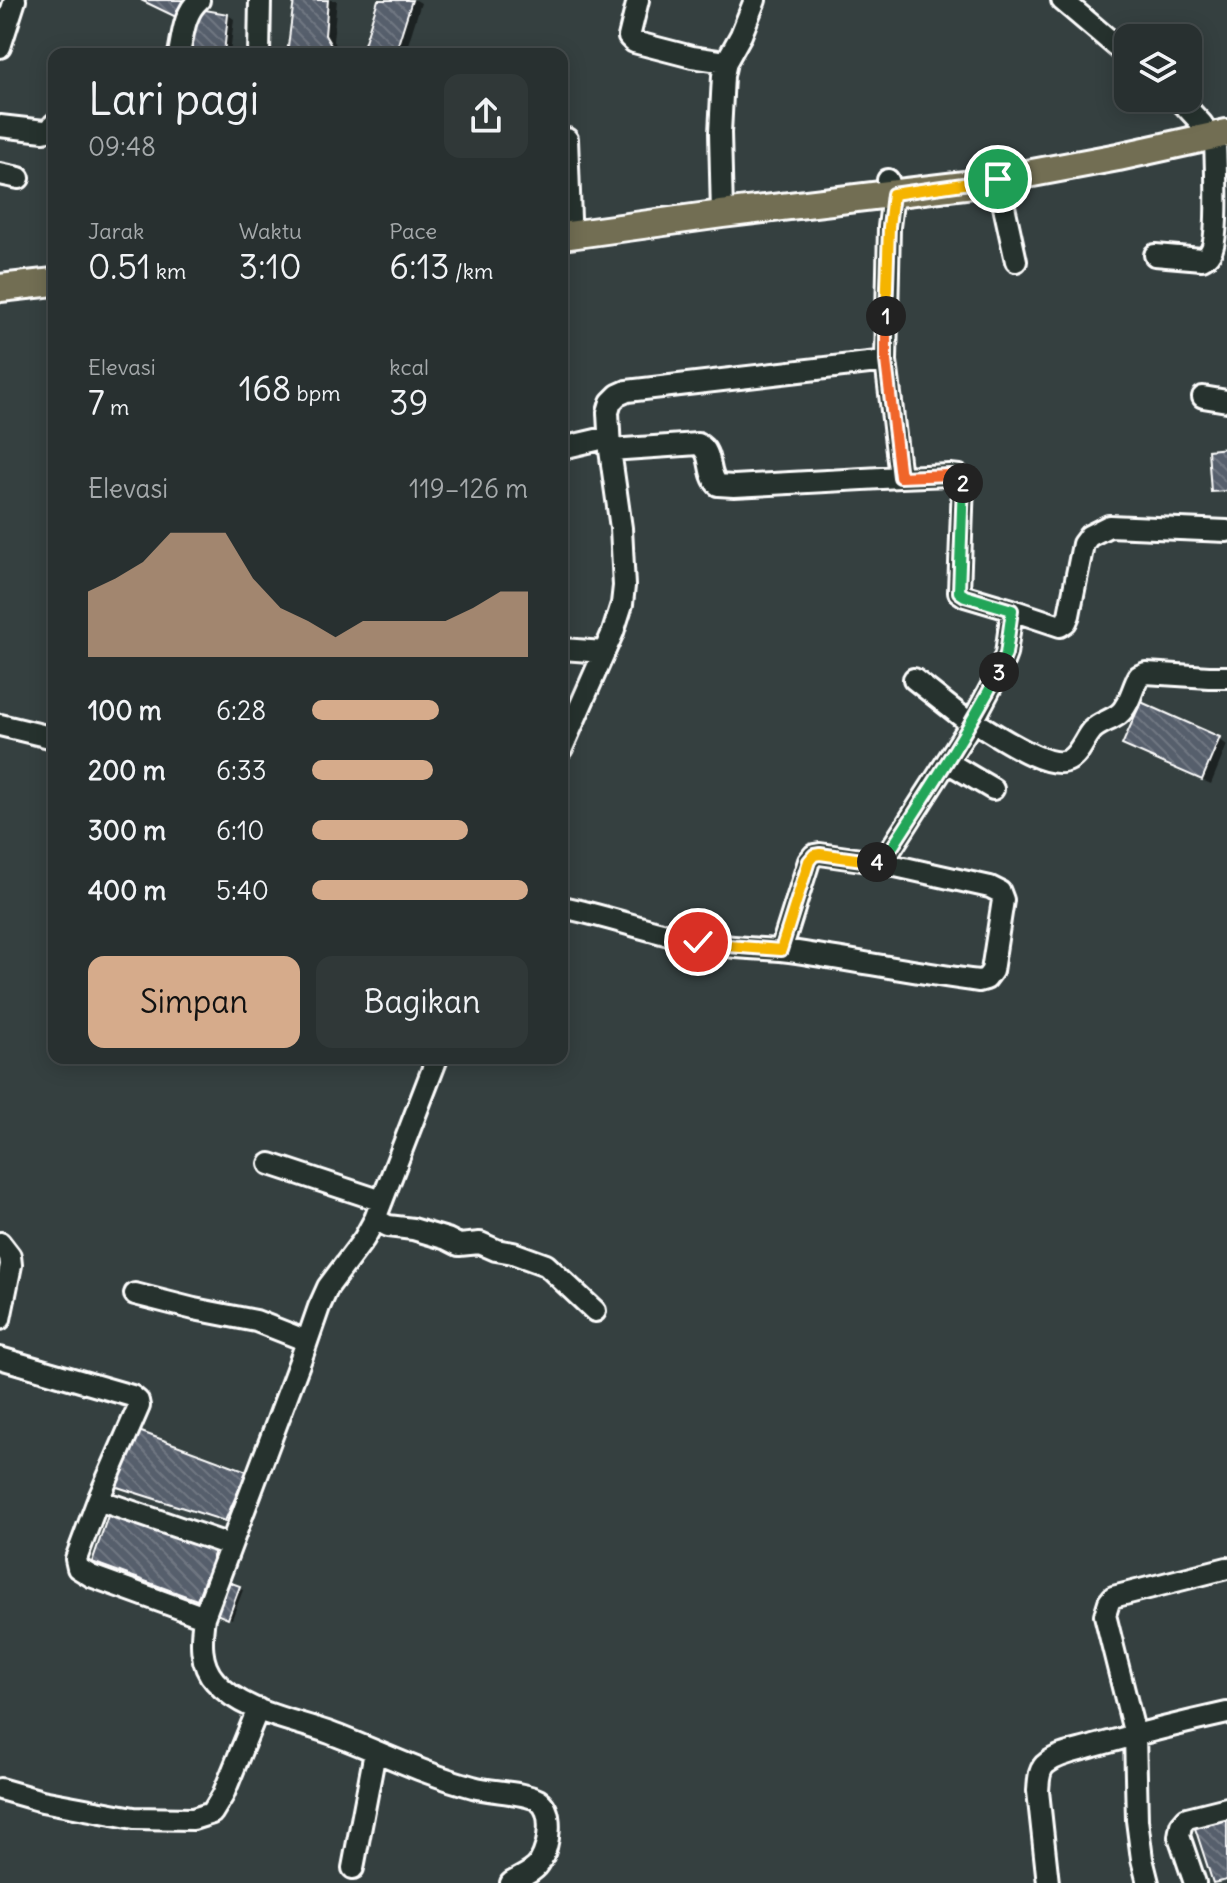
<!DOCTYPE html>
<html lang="id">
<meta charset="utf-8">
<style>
:root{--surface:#283030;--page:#303838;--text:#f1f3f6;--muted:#a5a9ab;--line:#444b4c;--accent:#d6ab8b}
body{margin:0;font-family:Delius,sans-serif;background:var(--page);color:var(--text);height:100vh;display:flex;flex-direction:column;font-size:30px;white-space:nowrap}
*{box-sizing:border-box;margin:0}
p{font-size:26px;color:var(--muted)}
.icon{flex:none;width:44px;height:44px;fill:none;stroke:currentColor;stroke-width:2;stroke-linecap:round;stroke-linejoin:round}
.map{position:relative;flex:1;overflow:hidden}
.panel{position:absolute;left:48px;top:48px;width:520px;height:1016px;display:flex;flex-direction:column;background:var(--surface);border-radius:16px;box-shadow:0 4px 20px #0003,0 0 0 2px var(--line)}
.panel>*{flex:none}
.fabs{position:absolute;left:1114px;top:24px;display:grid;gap:16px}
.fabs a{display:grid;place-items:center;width:88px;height:88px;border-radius:16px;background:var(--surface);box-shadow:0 4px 20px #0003,0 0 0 2px var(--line);font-size:40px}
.pin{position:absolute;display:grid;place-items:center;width:68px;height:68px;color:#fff;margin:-34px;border:4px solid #fff;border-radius:50%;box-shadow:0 2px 8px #0007}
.km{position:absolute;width:40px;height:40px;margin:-20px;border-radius:50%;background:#222;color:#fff;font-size:22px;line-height:40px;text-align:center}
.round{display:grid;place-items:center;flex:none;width:84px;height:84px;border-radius:16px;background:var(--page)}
.head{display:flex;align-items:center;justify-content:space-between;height:136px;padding:0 40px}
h1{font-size:44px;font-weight:600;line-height:60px}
.figures{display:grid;grid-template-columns:repeat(3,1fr);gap:12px;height:136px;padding:8px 40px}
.figures div{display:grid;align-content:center}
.figures b{font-size:34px;font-weight:600}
.figures small{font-size:22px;font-weight:400}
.figures p{font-size:22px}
.chart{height:224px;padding:16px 40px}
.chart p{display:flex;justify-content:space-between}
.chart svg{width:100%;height:144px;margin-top:8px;fill:var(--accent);opacity:.7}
.primary-button{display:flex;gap:16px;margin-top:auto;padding:16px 40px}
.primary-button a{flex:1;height:92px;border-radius:16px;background:var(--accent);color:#111;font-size:32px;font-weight:600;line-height:92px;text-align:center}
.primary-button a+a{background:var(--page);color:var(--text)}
ul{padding:0 40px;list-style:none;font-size:26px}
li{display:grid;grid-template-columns:128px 96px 1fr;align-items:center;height:60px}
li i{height:20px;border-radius:10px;background:var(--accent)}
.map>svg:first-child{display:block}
.shadow{fill:#0007}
.building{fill:url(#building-back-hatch);stroke:#fff;stroke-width:2}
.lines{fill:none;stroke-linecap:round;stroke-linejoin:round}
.minor-casing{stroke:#fff;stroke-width:26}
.major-casing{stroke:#fff;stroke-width:32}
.minor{stroke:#26332d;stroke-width:20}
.major{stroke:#726e52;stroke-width:26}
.split-1-casing{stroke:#fff;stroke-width:16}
.split-2-casing{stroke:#fff;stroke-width:16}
.split-3-casing{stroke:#fff;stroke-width:16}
.split-4-casing{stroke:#fff;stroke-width:16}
.split-5-casing{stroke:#fff;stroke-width:16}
.split-1{stroke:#f5b400;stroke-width:10}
.split-2{stroke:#f0652b;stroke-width:10}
.split-3{stroke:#22a559;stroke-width:10}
.split-4{stroke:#22a559;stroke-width:10}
.split-5{stroke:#f5b400;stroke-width:10}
</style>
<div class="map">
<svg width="1227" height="1883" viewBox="0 0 1227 1883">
<defs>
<pattern id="building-back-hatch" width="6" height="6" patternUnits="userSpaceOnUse" patternTransform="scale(2)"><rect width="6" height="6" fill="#575f6c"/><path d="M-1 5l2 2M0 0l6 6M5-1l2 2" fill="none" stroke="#707782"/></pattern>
</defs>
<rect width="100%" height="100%" fill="#354040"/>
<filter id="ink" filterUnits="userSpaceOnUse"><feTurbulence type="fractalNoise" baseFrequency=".0125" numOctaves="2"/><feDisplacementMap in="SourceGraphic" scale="16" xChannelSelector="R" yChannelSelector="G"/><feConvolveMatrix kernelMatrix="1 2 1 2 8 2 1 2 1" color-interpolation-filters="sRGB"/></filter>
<g filter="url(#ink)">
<path class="shadow" d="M 296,0 L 337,0 L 333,41 L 340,54 L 289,54 Z
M 380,0 L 416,0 L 421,3 L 405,54 L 363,54 Z
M 228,15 L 234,19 L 230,54 L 193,54 Z
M 1219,739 L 1227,745 L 1211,784 L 1133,749 Z
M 138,1433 L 247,1473 L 255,1478 L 234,1525 L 125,1490 L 117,1485 Z
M 215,1550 L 224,1555 L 206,1603 L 103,1566 Z
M 227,1583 L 243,1590 L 232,1619 L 220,1614 Z"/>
<path class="building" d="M 141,0 L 184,0 L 176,17 Z
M 294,0 L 328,0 L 325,35 L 333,49 L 332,54 L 287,54 Z
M 378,0 L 412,0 L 395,54 L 361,54 Z
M 194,8 L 228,14 L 224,54 L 191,54 Z
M 1227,448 L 1227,491 L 1211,492 L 1208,450 Z
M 1141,702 L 1220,737 L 1202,780 L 1122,745 Z
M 136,1430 L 247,1471 L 225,1521 L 114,1486 Z
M 110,1510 L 216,1548 L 197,1600 L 92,1562 Z
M 226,1581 L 240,1586 L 228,1619 L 214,1613 Z
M 1227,1820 L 1227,1880 L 1213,1883 L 1195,1828 Z"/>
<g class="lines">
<defs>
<path id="minor" d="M 638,0 L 629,37 L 634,42 L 692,57 L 726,62
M 1062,0 L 1128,56
M 0,47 L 15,0
M 179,54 C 183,35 184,13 199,0
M 259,54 L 260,0
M 1178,98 L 1202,124 L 1206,137
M 0,126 L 44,131 L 51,129 L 54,124
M 567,139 L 570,219
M 0,174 L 19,178
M 998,179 L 1016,261
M 722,214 L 720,133 L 723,76 L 726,62 L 741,35 L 755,0
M 1155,255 L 1202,259 C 1208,256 1208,256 1211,251 C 1220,235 1215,157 1215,135
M 1203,397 L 1227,401
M 562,448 L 609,437
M 610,450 L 698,444 C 714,452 706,473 718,485 L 734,486 L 900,477
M 1012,610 L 1060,626 L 1066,622 L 1069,615 L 1083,544 L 1089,536 L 1109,526 L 1227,531
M 562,649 L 604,652
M 914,679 L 971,724
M 973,721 C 993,732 1048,772 1069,760 C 1080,754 1084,739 1092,730 C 1100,722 1110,721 1119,714 C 1130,705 1132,688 1139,676 L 1146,673 L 1209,677 L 1227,677
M 0,725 L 54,738
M 562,748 L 613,632 L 622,604 L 624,586 L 621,528 L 610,450 L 608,412 L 611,402 L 618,395 L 627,391 L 886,361 L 889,227 L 893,194 L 888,180
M 947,762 L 993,789
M 882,863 L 973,721 L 1000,670 L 1006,654 L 1012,610 L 965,596 L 959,592 L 963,482 L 959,476 L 950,475 L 900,477 L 886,361
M 562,907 C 612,917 661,936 711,944 C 739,949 768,948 797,952 C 857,961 918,973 979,981 L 986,979 L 992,971 L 1003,900 L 1000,892 L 990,887 L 882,863 L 820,854 L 814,855 L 809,861 L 781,950
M 437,1058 L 375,1219 L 364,1239 L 328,1287 L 319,1307 L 303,1353 L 204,1617 C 201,1639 199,1664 215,1681 C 243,1713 292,1719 330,1733 C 378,1751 423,1774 473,1787 C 490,1792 523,1792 538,1800 C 555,1811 549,1846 540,1862 C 535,1872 520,1877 511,1883
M 270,1164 L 382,1201
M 375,1219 L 388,1226 L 413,1229 L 447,1239 L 459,1245 L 480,1243 L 496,1250 L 513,1253 L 546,1265 L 595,1311
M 0,1243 L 10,1256 L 11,1265 L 0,1319
M 135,1294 L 194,1309 L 256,1321 L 307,1341
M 0,1358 L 132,1396 L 138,1401 L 139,1406 L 98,1500 L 76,1559 L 78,1568 L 91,1576 L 204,1617
M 98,1500 L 230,1545
M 0,1789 L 42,1801 L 134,1818 L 193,1819 L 212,1813 L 223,1795 L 258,1709
M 353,1868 L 375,1752
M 1048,1883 L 1038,1791 C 1039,1781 1038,1769 1047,1763 C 1059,1753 1079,1751 1094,1746 C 1138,1734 1182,1723 1227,1713
M 1148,1883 L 1142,1859 L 1137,1820 L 1135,1735 L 1105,1615 L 1109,1602 L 1113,1597 L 1227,1568
M 1195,1883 L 1179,1836 L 1181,1825 L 1187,1818 L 1227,1808"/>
<path id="major" d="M 562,236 L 722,214 L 973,184 L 1118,157 L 1227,133
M 0,288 L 54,282"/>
</defs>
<use href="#minor" class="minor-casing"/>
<use href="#major" class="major-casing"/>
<use href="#minor" class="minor"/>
<use href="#major" class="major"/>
</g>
</g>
<g class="lines" filter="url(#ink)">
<defs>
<path id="split-1" d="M 886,316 L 889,227 L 893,194 L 998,179"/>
<path id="split-2" d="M 886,316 L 886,361 L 900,477 L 950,475 L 959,476 L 963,483"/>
<path id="split-3" d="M 963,483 L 959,592 L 965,596 L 1012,610 L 1006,654 L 999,672"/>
<path id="split-4" d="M 877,862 L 882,863 C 923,800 964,738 999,672"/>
<path id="split-5" d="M 698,942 L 715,945 L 781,950 L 809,861 L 814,855 L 820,854 L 877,862"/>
</defs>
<use href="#split-1" class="split-1-casing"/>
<use href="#split-2" class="split-2-casing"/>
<use href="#split-3" class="split-3-casing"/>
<use href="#split-4" class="split-4-casing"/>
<use href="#split-5" class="split-5-casing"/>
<use href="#split-1" class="split-1"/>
<use href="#split-2" class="split-2"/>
<use href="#split-3" class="split-3"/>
<use href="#split-4" class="split-4"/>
<use href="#split-5" class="split-5"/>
</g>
</svg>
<div class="fabs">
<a><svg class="icon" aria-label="layers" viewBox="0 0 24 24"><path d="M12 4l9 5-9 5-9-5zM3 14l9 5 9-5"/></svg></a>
</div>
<div class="pin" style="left:998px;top:179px;background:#1e9e55"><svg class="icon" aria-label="arrive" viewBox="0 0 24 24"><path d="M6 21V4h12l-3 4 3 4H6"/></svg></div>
<div class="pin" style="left:698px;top:942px;background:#d93025"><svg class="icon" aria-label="check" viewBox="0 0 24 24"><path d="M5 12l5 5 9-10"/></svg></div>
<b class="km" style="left:886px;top:316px">1</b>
<b class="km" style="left:963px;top:483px">2</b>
<b class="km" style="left:999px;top:672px">3</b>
<b class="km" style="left:877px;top:862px">4</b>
<section class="panel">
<div class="head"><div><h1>Lari pagi</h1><p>09:48</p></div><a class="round"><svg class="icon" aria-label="share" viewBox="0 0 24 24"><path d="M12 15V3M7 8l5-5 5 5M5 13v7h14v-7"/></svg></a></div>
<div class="figures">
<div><p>Jarak</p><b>0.51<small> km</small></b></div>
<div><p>Waktu</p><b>3:10</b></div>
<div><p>Pace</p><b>6:13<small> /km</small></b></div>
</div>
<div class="figures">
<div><p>Elevasi</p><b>7<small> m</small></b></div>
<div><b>168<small> bpm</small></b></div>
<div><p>kcal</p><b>39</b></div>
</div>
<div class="chart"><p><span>Elevasi</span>119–126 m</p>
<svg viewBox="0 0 160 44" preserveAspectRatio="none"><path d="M0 44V24L10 20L20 15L30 6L40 6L50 6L60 20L70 29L80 33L90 38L100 33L110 33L120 33L130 33L140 29L150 24L160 24V44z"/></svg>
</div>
<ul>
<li><b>100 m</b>6:28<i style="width:59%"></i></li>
<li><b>200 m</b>6:33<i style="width:56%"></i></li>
<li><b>300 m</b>6:10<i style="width:72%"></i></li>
<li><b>400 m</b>5:40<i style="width:100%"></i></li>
</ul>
<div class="primary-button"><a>Simpan</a><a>Bagikan</a></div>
</section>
</div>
